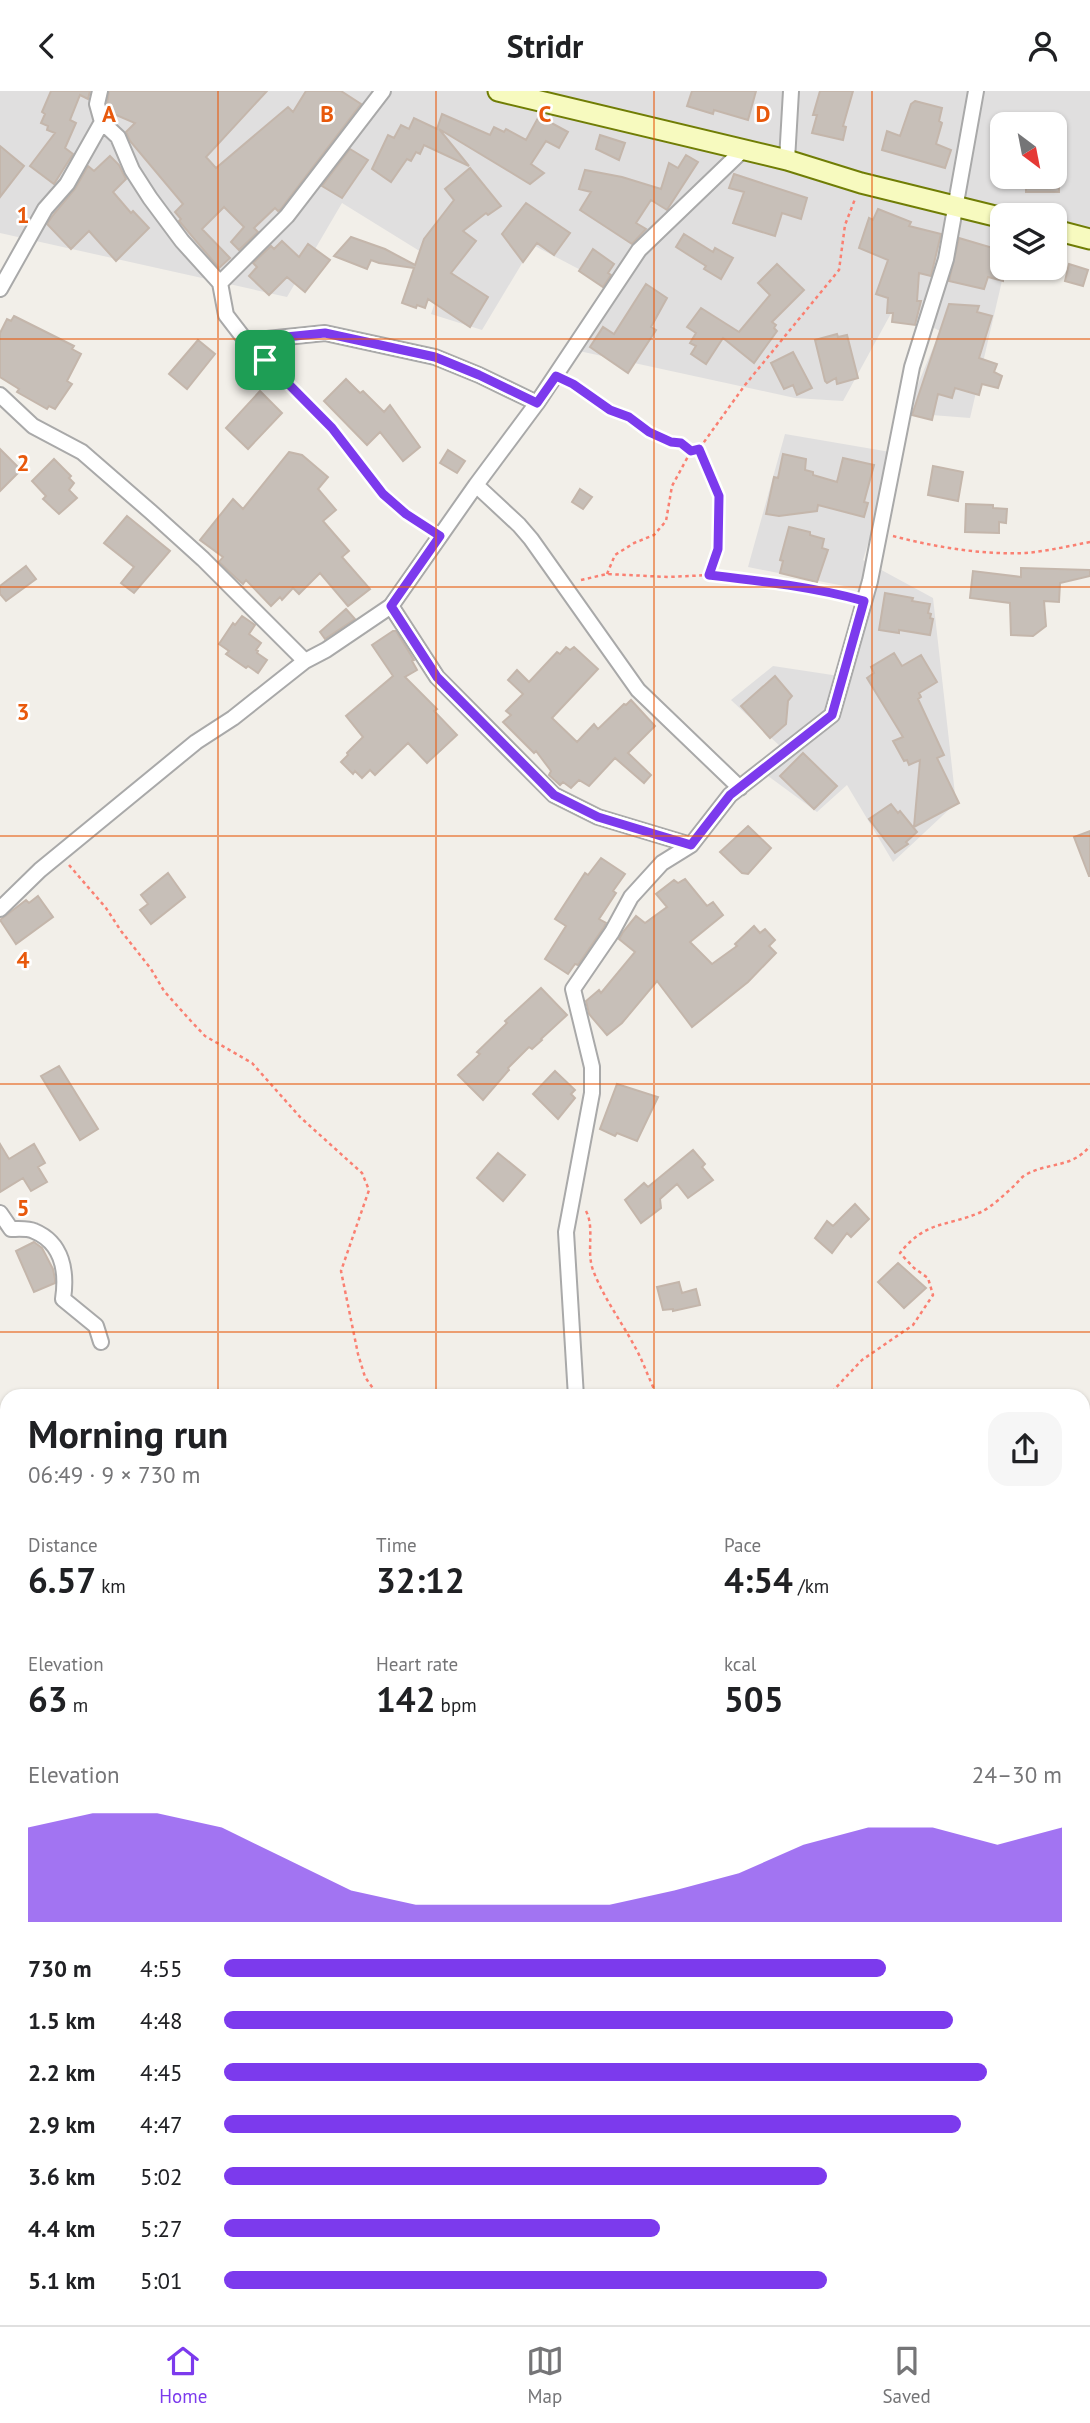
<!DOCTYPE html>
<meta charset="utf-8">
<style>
:root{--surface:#fff;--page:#f6f6f6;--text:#202124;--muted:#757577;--line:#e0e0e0;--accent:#7c3aed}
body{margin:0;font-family:"PT Sans",sans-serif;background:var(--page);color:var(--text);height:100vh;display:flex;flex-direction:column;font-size:26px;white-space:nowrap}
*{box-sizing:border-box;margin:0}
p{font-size:23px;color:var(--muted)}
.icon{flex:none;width:38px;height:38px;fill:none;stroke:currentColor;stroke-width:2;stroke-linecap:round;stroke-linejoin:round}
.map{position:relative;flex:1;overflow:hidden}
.details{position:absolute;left:0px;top:1298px;width:1090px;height:936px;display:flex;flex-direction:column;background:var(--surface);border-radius:21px 21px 0 0;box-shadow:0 2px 5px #0004}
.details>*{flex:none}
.needle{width:46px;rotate:148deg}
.tools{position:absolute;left:990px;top:21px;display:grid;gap:14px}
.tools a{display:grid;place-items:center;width:77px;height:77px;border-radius:14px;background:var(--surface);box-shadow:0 2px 5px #0004;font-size:35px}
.pin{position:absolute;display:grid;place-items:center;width:60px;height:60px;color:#fff;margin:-30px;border-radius:14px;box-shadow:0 4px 10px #0006}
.round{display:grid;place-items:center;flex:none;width:74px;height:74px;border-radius:21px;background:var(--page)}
.overview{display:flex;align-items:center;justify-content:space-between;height:119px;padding:0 28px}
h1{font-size:38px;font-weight:700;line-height:52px}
.stats{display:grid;grid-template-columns:repeat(3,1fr);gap:10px;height:119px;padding:7px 28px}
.stats div{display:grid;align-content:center}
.stats b{font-size:35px;font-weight:700}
.stats small{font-size:19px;font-weight:400}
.stats p{font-size:19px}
.chart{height:196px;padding:14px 28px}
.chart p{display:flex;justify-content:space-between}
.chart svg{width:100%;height:126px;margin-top:7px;fill:var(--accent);opacity:.7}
ul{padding:0 28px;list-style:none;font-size:23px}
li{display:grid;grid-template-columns:112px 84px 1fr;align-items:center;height:52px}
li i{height:18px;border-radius:9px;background:var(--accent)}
header{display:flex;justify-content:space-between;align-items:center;height:91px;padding:0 28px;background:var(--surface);font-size:32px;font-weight:700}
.tab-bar{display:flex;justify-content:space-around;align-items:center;height:98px;border-top:2px solid var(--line);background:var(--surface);font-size:19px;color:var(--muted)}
.tab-bar a{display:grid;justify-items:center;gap:4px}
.tab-bar .selected{color:var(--accent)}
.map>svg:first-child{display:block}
.residential{fill:#e0dfdf;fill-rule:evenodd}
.building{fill:#c7bfb8;stroke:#c4b6ab;stroke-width:2}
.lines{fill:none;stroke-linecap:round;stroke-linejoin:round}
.street-casing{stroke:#a9a9a9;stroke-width:18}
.secondary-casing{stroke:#707d05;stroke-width:23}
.path{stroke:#fa8072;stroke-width:2.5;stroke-dasharray:3.5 3.5;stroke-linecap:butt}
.street{stroke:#fff;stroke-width:14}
.secondary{stroke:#f7fabf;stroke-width:19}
.route-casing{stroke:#fff;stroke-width:14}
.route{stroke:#7c3aed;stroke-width:9}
.grid{fill:none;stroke:#e8590c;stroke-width:2;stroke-opacity:0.55}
.grid-label{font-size:23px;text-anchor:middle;font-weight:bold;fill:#e8590c;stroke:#fff;stroke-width:5;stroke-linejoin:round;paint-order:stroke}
</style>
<header><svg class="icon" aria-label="back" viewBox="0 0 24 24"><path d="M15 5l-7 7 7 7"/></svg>Stridr<svg class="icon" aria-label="person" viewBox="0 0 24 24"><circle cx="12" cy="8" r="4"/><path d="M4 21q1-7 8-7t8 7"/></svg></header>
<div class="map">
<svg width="1090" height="2234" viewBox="0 0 1090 2234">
<rect width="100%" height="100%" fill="#f2efe9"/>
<path class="residential" d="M 0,0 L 1090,0 L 1090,139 L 1055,133 L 1055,124 L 1003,124 L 1003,177 L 1005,177 L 970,327 L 906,322 L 940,240 L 894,217 L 843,310 L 795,307 L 579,260 L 613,196 L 533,154 L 482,239 L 431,223 L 447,177 L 342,112 L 287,206 L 0,142 ZM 1003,33 L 1055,33 L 1055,86 L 1003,86 Z
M 785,343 L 896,362 L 863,469 L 933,507 L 956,712 L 893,771 L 847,694 L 817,721 L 764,682 L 782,657 L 731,609 L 773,575 L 839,585 L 859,498 L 748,476 Z"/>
<path class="building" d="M 51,0 L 90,0 L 88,8 L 80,4 L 70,29 L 76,32 L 65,57 L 73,63 L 54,93 L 30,75 L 55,42 L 47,39 L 48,35 L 41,32 L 45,23 L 42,21 Z
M 109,0 L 267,0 L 206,66 L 216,77 L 288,16 L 293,21 L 306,0 L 341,0 L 361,13 L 280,119 L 278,120 L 275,117 L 254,137 L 258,141 L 239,159 L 231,151 L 244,136 L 224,116 L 202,138 L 230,167 L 219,177 L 179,130 L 181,128 L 175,121 L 183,113 L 130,50 L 126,41 L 135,32 L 109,21 L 107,13 Z
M 692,0 L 756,0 L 748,29 L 714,19 L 713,23 L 687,15 Z
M 820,0 L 853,0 L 843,35 L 846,36 L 843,49 L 812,42 L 817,24 L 813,24 Z
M 915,10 L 942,17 L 939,30 L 942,32 L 936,53 L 951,59 L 945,77 L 882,59 L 887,40 L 900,45 L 911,13 Z
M 442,23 L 490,44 L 494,36 L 504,41 L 506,38 L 526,49 L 539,25 L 568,41 L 559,57 L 546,50 L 531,73 L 544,82 L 530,93 L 439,38 L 469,75 L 424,54 L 420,63 L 416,61 L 411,70 L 407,68 L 391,91 L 372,78 L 388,44 L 394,47 L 401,34 L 409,38 L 414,27 L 437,38 Z
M 600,44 L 625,52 L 619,69 L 596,58 Z
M 0,55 L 24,75 L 0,106 Z
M 350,58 L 368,69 L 342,107 L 322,95 Z
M 686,64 L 698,71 L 667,119 L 651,109 L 636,132 L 646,138 L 632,153 L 580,119 L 591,101 L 579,98 L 585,79 L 622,86 L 661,98 L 669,72 L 678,77 Z
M 110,65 L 119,74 L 126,88 L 113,101 L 131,122 L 133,120 L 149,137 L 116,170 L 89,140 L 71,158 L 47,133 L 53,124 L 75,98 L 88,75 L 94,80 Z
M 470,77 L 501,115 L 488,124 L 486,122 L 463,140 L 476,150 L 451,182 L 488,206 L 470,236 L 428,208 L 425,217 L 417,214 L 416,217 L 402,212 L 414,177 L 379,172 L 371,169 L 367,178 L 334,165 L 351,146 L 385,158 L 415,174 L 424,148 L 454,109 L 445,98 Z
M 734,83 L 807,107 L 801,128 L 782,122 L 775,145 L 733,132 L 744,101 L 729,97 Z
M 1026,86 L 1059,86 L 1059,101 L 1026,101 Z
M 526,112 L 570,142 L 554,164 L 537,152 L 523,171 L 502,143 Z
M 878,118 L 911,131 L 909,135 L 941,143 L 931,185 L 919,182 L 917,210 L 921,210 L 915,234 L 892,231 L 893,222 L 887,222 L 888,207 L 876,203 L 888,169 L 859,157 L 869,127 L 873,129 Z
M 684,143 L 713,161 L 715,157 L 733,167 L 721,188 L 704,178 L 706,175 L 676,156 Z
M 959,147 L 1003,160 L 1003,190 L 988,186 L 984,198 L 949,190 Z
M 282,150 L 299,166 L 308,153 L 330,169 L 305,201 L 287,186 L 269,204 L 249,185 L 257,176 L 253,172 L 271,155 L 274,158 Z
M 593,158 L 614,173 L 608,182 L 611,184 L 603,196 L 579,180 Z
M 777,173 L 804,199 L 772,231 L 776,234 L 774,237 L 777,240 L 754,272 L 723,247 L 706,273 L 691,263 L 696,255 L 690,252 L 696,242 L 687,236 L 701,217 L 739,241 L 770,204 L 758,192 Z
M 1069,173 L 1088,179 L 1083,195 L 1065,190 Z
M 646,193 L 667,207 L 651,236 L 656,239 L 628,282 L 590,256 L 603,236 L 614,243 Z
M 949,213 L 979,215 L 977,221 L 992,225 L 979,267 L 997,273 L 994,281 L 1002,285 L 998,297 L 982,293 L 979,304 L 955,297 L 952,307 L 938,303 L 932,329 L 912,324 Z
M 14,225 L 74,255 L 72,258 L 81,263 L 67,290 L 72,293 L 55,318 L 49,315 L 47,318 L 17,301 L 19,298 L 0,286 L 0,242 L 7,228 L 11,230 Z
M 837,243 L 838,246 L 847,244 L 858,287 L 837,293 L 836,287 L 827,292 L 825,290 L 815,249 Z
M 198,249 L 215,263 L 187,298 L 169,283 Z
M 793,261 L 812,297 L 797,304 L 793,294 L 784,298 L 771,272 Z
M 346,288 L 360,302 L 363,300 L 384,321 L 390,314 L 420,356 L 403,370 L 380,341 L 367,354 L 324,310 Z
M 260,300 L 282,322 L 248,358 L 226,337 Z
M 0,358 L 21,379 L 0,400 Z
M 448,359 L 465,370 L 457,382 L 440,372 Z
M 289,361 L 302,364 L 328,386 L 318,398 L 336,419 L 323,430 L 349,460 L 342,466 L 370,498 L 348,515 L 320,482 L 299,503 L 293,497 L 282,509 L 280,506 L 271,515 L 246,489 L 243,493 L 236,487 L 219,471 L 223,466 L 200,449 L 233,408 L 243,418 Z
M 783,363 L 806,368 L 805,379 L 813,381 L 813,384 L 837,391 L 843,367 L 874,374 L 864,411 L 868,412 L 864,426 L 818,414 L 817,420 L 779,425 L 766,423 L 774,386 L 778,387 Z
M 54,368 L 71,385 L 69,387 L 74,392 L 69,399 L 77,407 L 59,423 L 43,408 L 46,405 L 32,390 Z
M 933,375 L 963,381 L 958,410 L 928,404 Z
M 580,398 L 592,406 L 583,418 L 572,411 Z
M 966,413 L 993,414 L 993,417 L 1007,418 L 1006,432 L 999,431 L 999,442 L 965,441 Z
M 127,425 L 170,460 L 134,502 L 121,492 L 134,476 L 104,452 Z
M 789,436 L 810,441 L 810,444 L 824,448 L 822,457 L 828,459 L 817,491 L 780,482 L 783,470 L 780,469 Z
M 26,475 L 36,488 L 6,510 L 0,503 L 0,495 Z
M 1021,477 L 1090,479 L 1090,485 L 1060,492 L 1059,511 L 1044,510 L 1046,535 L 1033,545 L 1011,544 L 1010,512 L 970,507 L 973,480 L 1021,486 Z
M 885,502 L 913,507 L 912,510 L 930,513 L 928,522 L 931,523 L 930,527 L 933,528 L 930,544 L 899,539 L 899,542 L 879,539 Z
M 346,518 L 355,528 L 325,548 L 320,541 Z
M 242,525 L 255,534 L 249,543 L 261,552 L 256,559 L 258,560 L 257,562 L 267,569 L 258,582 L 248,575 L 246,577 L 226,563 L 229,560 L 219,553 L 233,532 L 235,534 Z
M 393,540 L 396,540 L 414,569 L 412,570 L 417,579 L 405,586 L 437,618 L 434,620 L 457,644 L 427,672 L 408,652 L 375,684 L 370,679 L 362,687 L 355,680 L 353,683 L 341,671 L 348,664 L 347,662 L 363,646 L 346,625 L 393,585 L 372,554 Z
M 566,556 L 570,559 L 574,556 L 598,578 L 552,627 L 577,651 L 594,633 L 598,638 L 624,613 L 626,614 L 631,609 L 655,635 L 628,662 L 651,684 L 644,692 L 615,667 L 589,695 L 579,689 L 571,697 L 563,691 L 560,694 L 549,684 L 551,680 L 536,660 L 534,662 L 503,631 L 511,624 L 506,620 L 523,603 L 508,589 L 517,579 L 529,591 L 557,561 L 560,563 Z
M 894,562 L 902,575 L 921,564 L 937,591 L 919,602 L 921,606 L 918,608 L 944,664 L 937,667 L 959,712 L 914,736 L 920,669 L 909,674 L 907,669 L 904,670 L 893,650 L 903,646 L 867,587 L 874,582 L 871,576 Z
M 775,585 L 792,605 L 788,610 L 786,633 L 770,647 L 741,615 Z
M 803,662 L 837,695 L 814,718 L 780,685 Z
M 891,713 L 898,722 L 900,720 L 917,741 L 906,751 L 908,753 L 895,762 L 869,728 Z
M 748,735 L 771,757 L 748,783 L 742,782 L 720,761 Z
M 1090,740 L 1090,785 L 1089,785 L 1074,746 Z
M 601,767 L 625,783 L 613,800 L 616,802 L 599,828 L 606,832 L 604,836 L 578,874 L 575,873 L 568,883 L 545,868 L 566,835 L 555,828 L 585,782 L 588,784 Z
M 168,782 L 185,806 L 151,833 L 140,819 L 148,813 L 141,804 Z
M 685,788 L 707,815 L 713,811 L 723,824 L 690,851 L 712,873 L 737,855 L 735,853 L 754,835 L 760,842 L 765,838 L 775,849 L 769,855 L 776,862 L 748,891 L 692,936 L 657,890 L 622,932 L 607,944 L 589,923 L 586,910 L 599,899 L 601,902 L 635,861 L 619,848 L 623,841 L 636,825 L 645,832 L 667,816 L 656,803 L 674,789 L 678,792 Z
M 38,805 L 53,826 L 16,853 L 0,829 L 26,809 L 29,812 Z
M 541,897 L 567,924 L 541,948 L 542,949 L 532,958 L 529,956 L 508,977 L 509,979 L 483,1009 L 458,984 L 480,963 L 477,961 L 507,932 L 505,930 Z
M 59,975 L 98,1038 L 80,1049 L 41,985 Z
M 555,980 L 575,999 L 571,1003 L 575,1007 L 558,1028 L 533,1003 Z
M 617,993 L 658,1006 L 637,1050 L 617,1042 L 615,1045 L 600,1038 Z
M 0,1053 L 9,1068 L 34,1053 L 45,1072 L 38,1076 L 47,1091 L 31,1100 L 23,1087 L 0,1101 Z
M 693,1059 L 705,1073 L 702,1076 L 713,1089 L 688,1107 L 677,1093 L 660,1108 L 661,1117 L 641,1132 L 625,1109 L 644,1092 L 648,1096 Z
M 498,1062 L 525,1084 L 503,1110 L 477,1087 Z
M 855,1113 L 869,1128 L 851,1146 L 847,1142 L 832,1162 L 815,1147 L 827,1130 L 833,1135 Z
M 34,1151 L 42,1157 L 53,1178 L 55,1188 L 55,1192 L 34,1201 L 16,1160 Z
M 898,1172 L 926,1197 L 904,1217 L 878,1191 Z
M 679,1191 L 682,1202 L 696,1198 L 700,1214 L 673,1220 L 673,1218 L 663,1219 L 657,1196 Z"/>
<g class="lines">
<defs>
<path id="street" d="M 383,0 L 287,125 L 220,192 L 226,224 L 246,250 L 325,242 L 435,266 L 479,284 L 537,312
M 102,31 L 118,46 L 132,79 L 150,107 L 182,150 L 220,192
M 787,69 L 791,0
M 0,198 L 45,118 L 67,93 L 102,31 L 97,13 L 100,0
M 0,304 L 33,335 L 82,361 L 151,421 L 203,468 L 305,570
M 476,394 L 519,434 L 531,448 L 638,599 L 740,697
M 391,515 L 437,586 L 554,704 L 598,726 L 691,754
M 0,818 L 40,779 L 196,651 L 233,627 L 305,570 L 326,559 L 391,515 L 476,394 L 537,312 L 639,159 L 743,59
M 0,1122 L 11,1138 C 18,1138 28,1137 34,1140 C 63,1152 67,1181 63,1208 L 96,1235 L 101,1251
M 576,1306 L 566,1141 L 592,1002 L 592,976 L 573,898 L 612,841 L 631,806 L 662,772 L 691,754 L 730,704 L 832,624 L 870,490 L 912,276 L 946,168 L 976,0
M 1083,1920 L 1090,1917
M 0,2111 L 7,2106
M 723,2234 L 728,2228"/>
<path id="secondary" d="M 498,0 L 787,69 L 861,92 L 1003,127
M 1055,139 L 1090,148"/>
</defs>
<use href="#street" class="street-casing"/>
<use href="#secondary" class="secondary-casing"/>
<path class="path" d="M 261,265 L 332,337 L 383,403 L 406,423 L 428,437
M 571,291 L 610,319 L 629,326 L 649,341 L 671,351 L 681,352 L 691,360
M 699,358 L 719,405 L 718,458 L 709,484
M 893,445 C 935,456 982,464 1026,462 C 1048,460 1069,455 1090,451
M 607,483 L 615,464 L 634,452 L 654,444 L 666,430 L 672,395 L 691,360 L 699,358 L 745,294 L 839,179 L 845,134 L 855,108
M 581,489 L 607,483 L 668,486 L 709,484 L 737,486 L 851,506
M 69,774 L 106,817 L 121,840 L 151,878 L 164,900 L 190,929 L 205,945 L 252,972 L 300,1026 L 362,1082 L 369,1099 L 341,1180 L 358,1263 L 365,1286 L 379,1306
M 586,1120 C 595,1137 586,1160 593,1179 C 603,1206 621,1230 635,1256 C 644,1272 649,1289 658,1306
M 827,1306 L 862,1269 L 913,1234 L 933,1204 L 928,1187 L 914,1177 L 900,1162 C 926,1129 947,1136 981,1121 C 992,1116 1006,1102 1015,1094 C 1019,1090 1022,1085 1027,1083 C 1050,1071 1072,1077 1090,1055
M 1083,1441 L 1090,1433
M 1083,1639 L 1090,1643"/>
<use href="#street" class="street"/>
<use href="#secondary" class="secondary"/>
</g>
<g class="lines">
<defs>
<path id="route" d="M 325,242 L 435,266 L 479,284 L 537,312 L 556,285 L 573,293 L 610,319 L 629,326 L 649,341 L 671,351 L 681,352 L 691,360 L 699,358 L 719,405 L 718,458 L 709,484 C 761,490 814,496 864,510 L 832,624 L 730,704 L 691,754 L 598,726 L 554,704 L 437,586 L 391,515 L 440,445 L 406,423 L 383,403 L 332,337 L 246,250 Z"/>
</defs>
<use href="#route" class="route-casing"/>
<use href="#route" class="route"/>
</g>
<path class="grid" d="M 218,0 L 218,1306M 436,0 L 436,1306M 654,0 L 654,1306M 872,0 L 872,1306M 0,248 L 1090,248M 0,496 L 1090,496M 0,745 L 1090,745M 0,993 L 1090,993M 0,1241 L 1090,1241M 0,1489 L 7,1489M 1083,1489 L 1090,1489M 0,1738 L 7,1738M 1083,1738 L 1090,1738M 0,1986 L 7,1986M 1083,1986 L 1090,1986M 218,2228 L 218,2234M 436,2228 L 436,2234M 654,2228 L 654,2234M 872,2228 L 872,2234"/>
<g class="grid-label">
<text x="109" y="31">A</text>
<text x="327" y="31">B</text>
<text x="545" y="31">C</text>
<text x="763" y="31">D</text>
<text x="23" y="132">1</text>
<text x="23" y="380">2</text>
<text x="23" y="629">3</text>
<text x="23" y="877">4</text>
<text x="23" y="1125">5</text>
</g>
</svg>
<div class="tools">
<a><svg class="needle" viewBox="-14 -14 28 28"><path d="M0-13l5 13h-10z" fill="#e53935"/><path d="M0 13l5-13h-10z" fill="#757577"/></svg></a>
<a><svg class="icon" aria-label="layers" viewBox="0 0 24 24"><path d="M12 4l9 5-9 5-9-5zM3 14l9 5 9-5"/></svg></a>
</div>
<div class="pin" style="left:265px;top:269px;background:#1e9e55"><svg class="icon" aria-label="arrive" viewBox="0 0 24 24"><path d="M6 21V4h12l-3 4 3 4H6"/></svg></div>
<section class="details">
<div class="overview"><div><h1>Morning run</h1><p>06:49 · 9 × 730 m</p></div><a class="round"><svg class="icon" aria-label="share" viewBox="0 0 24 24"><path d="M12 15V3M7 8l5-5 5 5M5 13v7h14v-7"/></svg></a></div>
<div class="stats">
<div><p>Distance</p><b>6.57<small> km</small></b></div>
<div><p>Time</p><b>32:12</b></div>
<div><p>Pace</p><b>4:54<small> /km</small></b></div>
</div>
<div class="stats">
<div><p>Elevation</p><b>63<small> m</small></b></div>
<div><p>Heart rate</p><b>142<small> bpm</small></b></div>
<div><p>kcal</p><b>505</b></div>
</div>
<div class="chart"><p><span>Elevation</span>24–30 m</p>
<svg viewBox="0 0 160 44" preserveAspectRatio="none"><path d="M0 44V11L10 6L20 6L30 11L40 22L50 33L60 38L70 38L80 38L90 38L100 33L110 27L120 17L130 11L140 11L150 17L160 11V44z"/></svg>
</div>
<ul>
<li><b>730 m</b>4:55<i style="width:79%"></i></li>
<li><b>1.5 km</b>4:48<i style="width:87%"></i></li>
<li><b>2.2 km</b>4:45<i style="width:91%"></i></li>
<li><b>2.9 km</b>4:47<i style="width:88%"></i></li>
<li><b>3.6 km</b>5:02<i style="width:72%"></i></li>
<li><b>4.4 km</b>5:27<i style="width:52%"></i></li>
<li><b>5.1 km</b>5:01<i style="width:72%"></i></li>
</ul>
</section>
</div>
<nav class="tab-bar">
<a class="selected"><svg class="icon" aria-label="home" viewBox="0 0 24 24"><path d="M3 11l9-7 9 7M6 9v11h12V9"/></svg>Home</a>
<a><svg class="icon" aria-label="map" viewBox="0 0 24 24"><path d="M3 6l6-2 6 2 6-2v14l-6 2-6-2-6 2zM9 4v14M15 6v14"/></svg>Map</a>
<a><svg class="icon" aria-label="saved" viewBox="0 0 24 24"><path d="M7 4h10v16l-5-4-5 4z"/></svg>Saved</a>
</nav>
